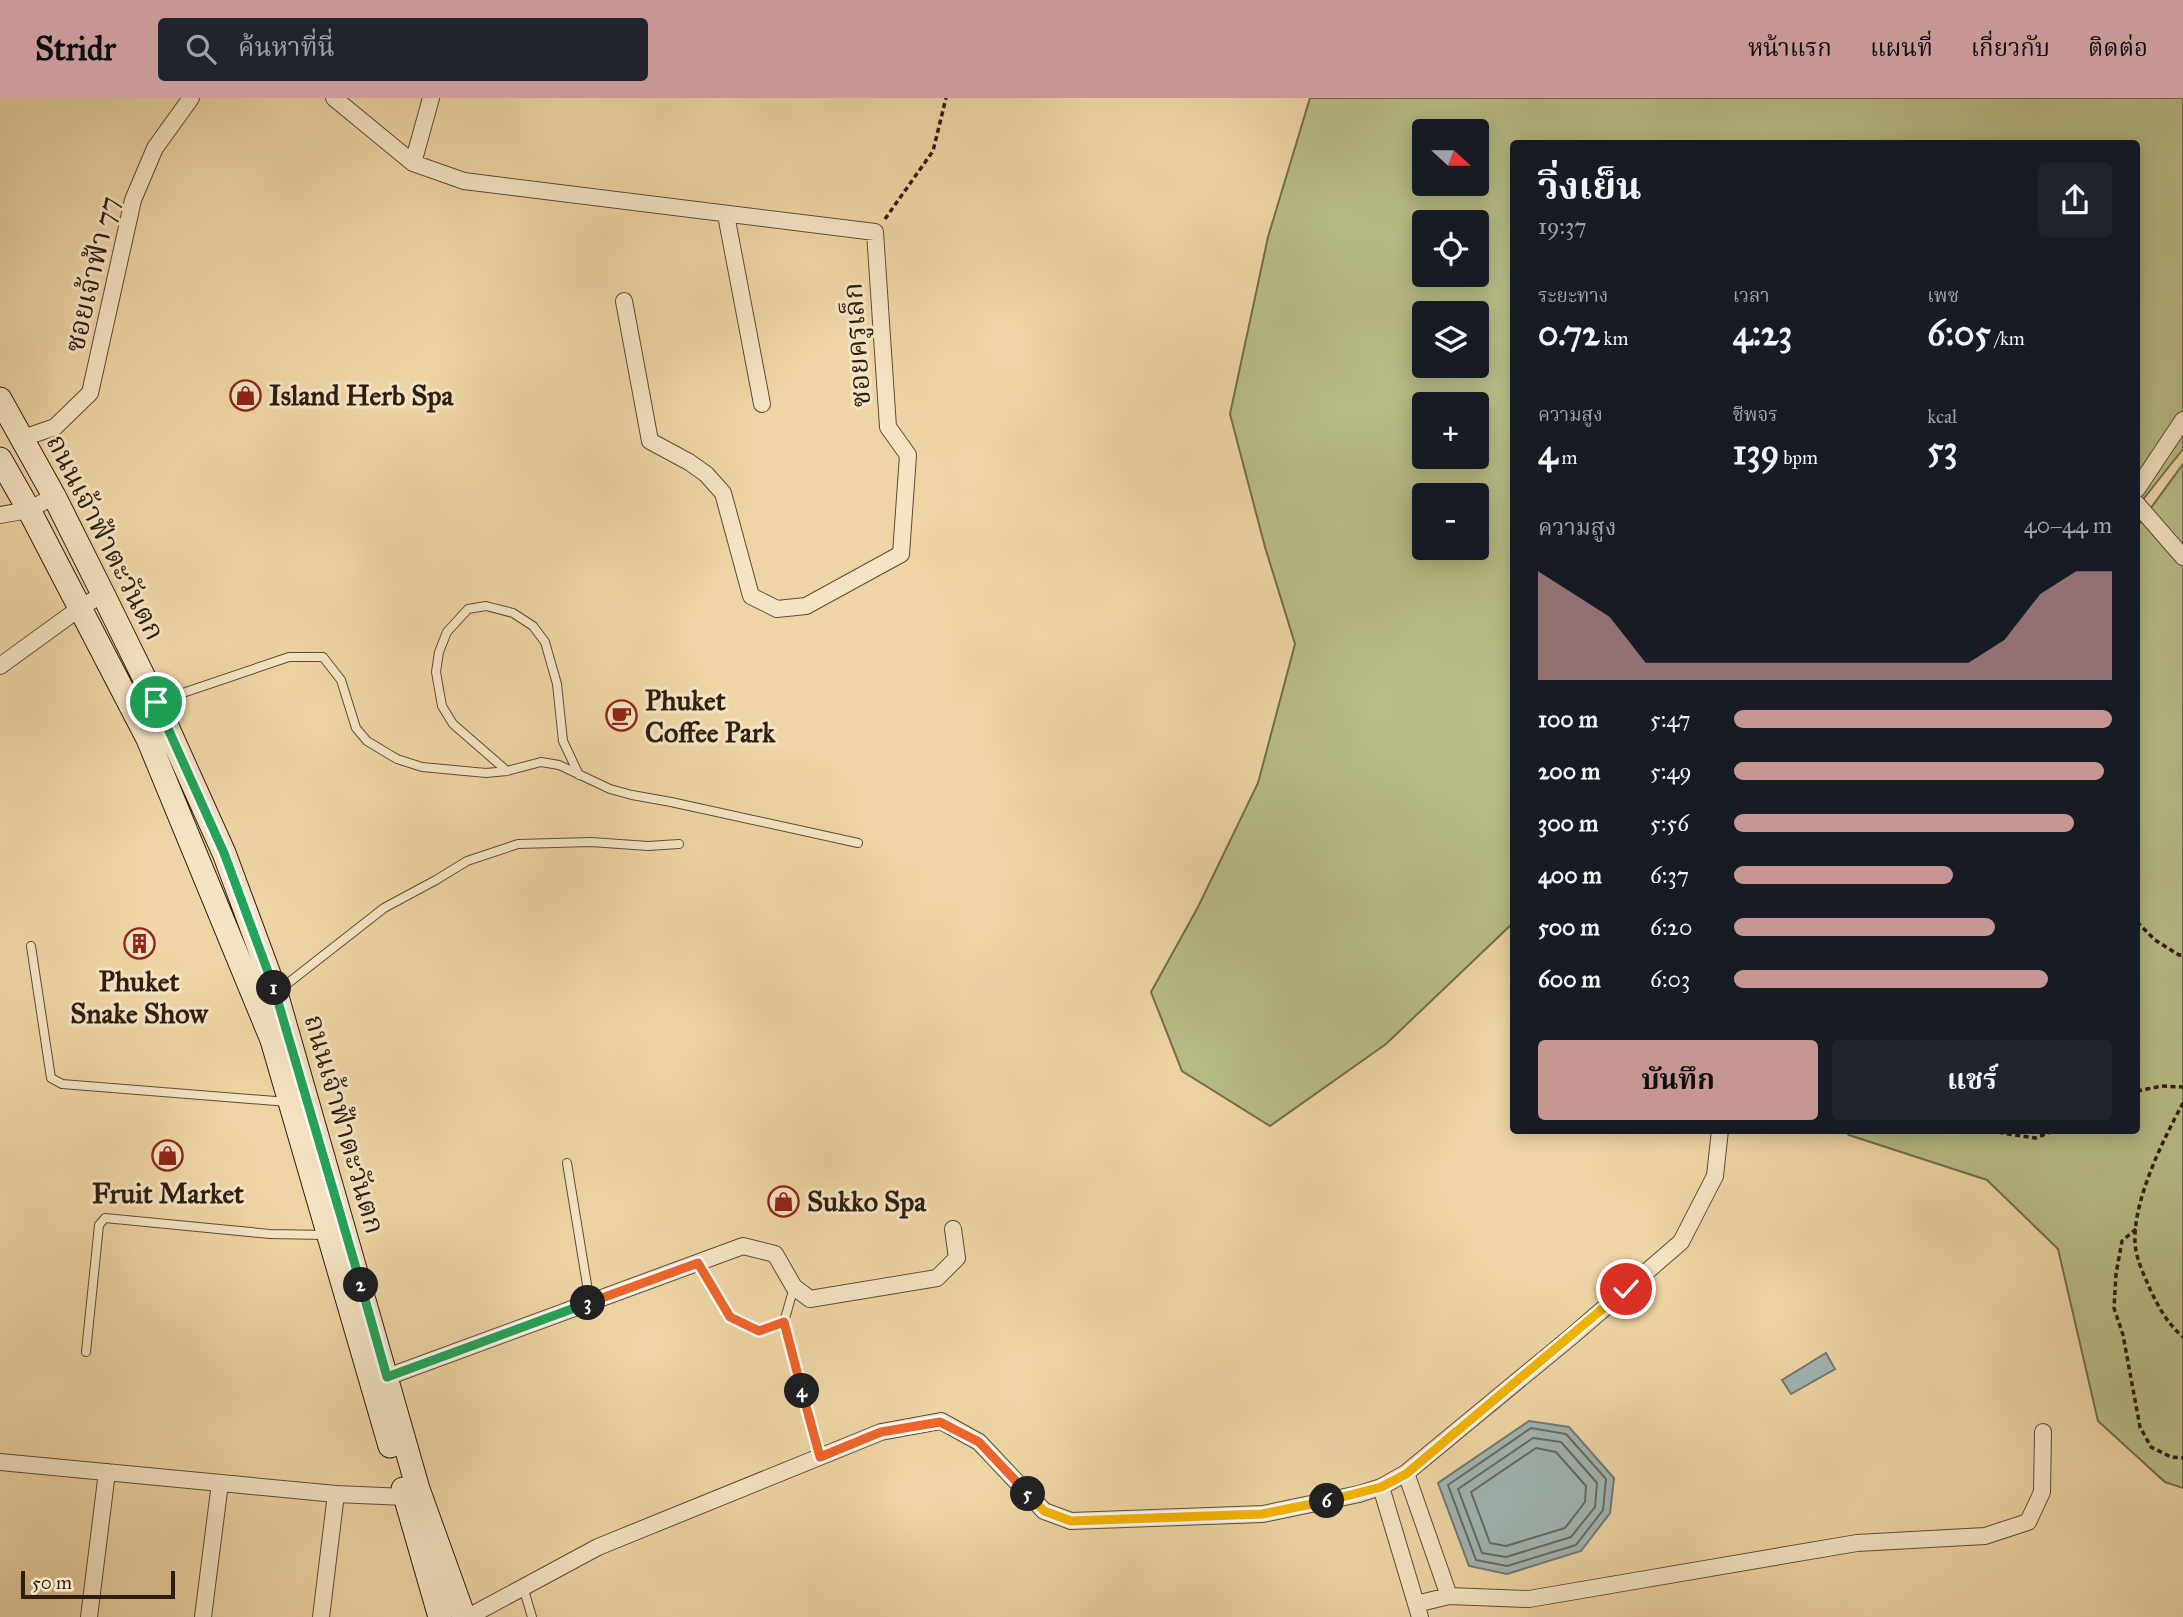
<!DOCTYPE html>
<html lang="th">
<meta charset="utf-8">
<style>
:root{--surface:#171b24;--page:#20242c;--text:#f1f3f6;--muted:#9ea1a6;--accent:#c59692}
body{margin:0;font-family:"IM FELL Great Primer","Noto Serif Thai",serif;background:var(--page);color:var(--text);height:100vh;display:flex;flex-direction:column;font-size:26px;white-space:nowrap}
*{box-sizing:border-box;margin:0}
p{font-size:23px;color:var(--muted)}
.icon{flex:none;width:38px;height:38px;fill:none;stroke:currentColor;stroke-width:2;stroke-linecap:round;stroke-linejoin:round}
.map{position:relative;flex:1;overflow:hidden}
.side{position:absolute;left:1510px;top:42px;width:630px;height:994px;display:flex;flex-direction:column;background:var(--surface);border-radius:7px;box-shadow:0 4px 18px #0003}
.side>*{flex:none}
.needle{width:46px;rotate:111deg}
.controls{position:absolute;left:1412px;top:21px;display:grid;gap:14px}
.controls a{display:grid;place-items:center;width:77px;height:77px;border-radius:7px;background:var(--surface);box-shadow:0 4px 18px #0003;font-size:35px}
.scale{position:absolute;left:21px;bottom:18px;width:154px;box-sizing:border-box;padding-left:7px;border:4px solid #2e1e0f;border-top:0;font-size:19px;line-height:24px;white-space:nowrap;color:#2e1e0f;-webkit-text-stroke:5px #f5e4c4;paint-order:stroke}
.pin{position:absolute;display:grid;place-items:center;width:60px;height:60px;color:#fff;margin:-30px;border:4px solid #fff;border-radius:50%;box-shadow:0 2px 7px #0007}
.km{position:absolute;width:35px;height:35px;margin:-18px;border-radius:50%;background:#222;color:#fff;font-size:19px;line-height:35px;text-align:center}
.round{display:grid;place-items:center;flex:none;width:74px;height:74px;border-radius:7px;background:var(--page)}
.overview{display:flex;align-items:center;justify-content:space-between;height:119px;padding:0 28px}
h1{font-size:38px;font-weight:700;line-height:52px}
.metrics{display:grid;grid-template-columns:repeat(3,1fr);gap:10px;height:119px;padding:7px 28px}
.metrics div{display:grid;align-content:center}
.metrics b{font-size:35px;font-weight:700}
.metrics small{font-size:19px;font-weight:400}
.metrics p{font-size:19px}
.chart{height:196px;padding:14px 28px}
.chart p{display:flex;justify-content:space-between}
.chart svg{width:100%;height:126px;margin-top:7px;fill:var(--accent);opacity:.7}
.action{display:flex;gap:14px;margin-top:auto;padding:14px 28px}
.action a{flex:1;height:80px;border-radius:7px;background:var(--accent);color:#111;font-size:28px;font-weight:700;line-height:80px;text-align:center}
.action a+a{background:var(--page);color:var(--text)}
ul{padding:0 28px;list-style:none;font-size:23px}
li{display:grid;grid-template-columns:112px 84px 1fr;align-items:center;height:52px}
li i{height:18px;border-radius:9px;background:var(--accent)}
header{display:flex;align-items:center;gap:42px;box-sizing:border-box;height:98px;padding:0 35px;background:var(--accent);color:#111}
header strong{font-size:33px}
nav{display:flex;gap:38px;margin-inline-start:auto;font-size:24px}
.search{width:490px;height:63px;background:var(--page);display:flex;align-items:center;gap:18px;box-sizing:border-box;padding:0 24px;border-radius:7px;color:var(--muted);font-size:26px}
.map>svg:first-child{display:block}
.green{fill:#b8bd87;stroke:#736e4b;stroke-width:2;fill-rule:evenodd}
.water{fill:#a0b5b3;stroke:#727971;stroke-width:2}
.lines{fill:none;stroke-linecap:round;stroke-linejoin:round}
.shore{stroke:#676a61;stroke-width:2}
.lane-casing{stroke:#5e4c34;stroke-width:10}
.street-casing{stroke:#5e4c34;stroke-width:18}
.secondary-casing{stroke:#2e1e0f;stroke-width:25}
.path{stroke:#2e1e0f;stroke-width:3.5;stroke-dasharray:5 3.5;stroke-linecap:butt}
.lane{stroke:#f5e4c4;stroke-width:8}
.street{stroke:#f5e4c4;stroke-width:16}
.secondary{stroke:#f5e4c4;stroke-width:23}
.split-1-casing{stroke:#fff;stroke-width:14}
.split-2-casing{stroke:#fff;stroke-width:14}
.split-3-casing{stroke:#fff;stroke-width:14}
.split-4-casing{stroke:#fff;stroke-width:14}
.split-5-casing{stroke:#fff;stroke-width:14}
.split-6-casing{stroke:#fff;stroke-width:14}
.split-7-casing{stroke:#fff;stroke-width:14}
.split-1{stroke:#22a559;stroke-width:9}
.split-2{stroke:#22a559;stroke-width:9}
.split-3{stroke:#22a559;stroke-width:9}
.split-4{stroke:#f0652b;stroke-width:9}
.split-5{stroke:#f0652b;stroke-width:9}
.split-6{stroke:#f5b400;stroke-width:9}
.split-7{stroke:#f5b400;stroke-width:9}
.labels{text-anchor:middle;stroke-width:6;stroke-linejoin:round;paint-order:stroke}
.street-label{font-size:28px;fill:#2e1e0f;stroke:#f5e4c4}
.poi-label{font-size:28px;font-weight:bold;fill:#2e1e0f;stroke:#f5e4c4;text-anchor:start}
</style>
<header>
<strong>Stridr</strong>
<div class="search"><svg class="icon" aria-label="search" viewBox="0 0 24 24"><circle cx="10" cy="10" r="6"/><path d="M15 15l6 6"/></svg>ค้นหาที่นี่</div>
<nav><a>หน้าแรก</a><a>แผนที่</a><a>เกี่ยวกับ</a><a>ติดต่อ</a></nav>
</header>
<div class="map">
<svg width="2183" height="1519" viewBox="0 0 2183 1519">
<rect width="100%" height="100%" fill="#efd5a5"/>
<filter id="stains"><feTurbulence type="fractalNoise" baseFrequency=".00286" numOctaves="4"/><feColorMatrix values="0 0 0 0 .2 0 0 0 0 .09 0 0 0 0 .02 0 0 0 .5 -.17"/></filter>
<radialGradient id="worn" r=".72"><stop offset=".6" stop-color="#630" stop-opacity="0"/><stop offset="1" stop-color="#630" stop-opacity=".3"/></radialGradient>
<path class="green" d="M 1310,0 L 2183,0 L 2183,351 L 2137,409 L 2137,46 L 1514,46 L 1514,824 L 1386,946 L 1270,1028 L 1182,973 L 1151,894 L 1198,809 L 1258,685 L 1295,546 L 1265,449 L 1230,316 L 1268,139 ZM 1424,33 L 1477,33 L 1477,86 L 1424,86 ZM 1424,124 L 1477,124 L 1477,177 L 1424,177 ZM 1424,215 L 1477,215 L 1477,268 L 1424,268 ZM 1424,306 L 1477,306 L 1477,359 L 1424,359 ZM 1424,397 L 1477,397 L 1477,450 L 1424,450 Z
M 2183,366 L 2183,1390 L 2165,1384 L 2098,1323 L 2058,1151 L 1987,1082 L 1849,1037 L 1845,1033 L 2137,1032 L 2137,429 Z"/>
<path class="water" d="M 1826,1255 L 1835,1271 L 1791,1296 L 1782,1282 Z
M 1529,1323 L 1569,1329 L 1614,1380 L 1610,1415 L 1581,1453 L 1507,1476 L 1469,1468 L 1438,1385 Z"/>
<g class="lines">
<path class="shore" d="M 1531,1330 L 1566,1336 L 1606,1381 L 1603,1412 L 1576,1447 L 1507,1468 L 1476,1462 L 1448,1387 Z
M 1533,1340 L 1561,1344 L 1597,1385 L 1595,1409 L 1571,1439 L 1506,1459 L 1482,1455 L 1458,1391 Z
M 1536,1350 L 1556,1354 L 1586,1388 L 1585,1404 L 1565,1430 L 1506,1448 L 1490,1445 L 1471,1394 Z"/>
<defs>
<path id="lane" d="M 159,603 L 289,559 L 323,559 L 341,582 L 356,630 L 367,643 L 397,661 L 422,669 L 486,675 L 507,673 L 541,664 L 559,667 L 610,691 L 632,697 L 671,704 L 858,745
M 507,673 L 453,626 L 442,608 L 436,574 L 439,554 L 447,534 L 468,511 L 486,508 L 513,515 L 533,528 L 545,544 L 557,586 L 563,643 L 579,677
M 31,848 L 51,980 L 62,986 L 288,1004
M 278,893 L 384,810 L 436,782 L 467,763 L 518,746 L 591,744 L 648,748 L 679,746
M 567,1065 L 590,1205
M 698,1165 L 730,1219 L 759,1233 L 784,1224 L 794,1189
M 86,1254 L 99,1127 L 105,1120 L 270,1136 L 325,1137
M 523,1489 L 532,1519"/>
<path id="street" d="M 334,0 L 413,65 L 464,83 L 875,134 L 888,329 L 908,357 L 901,456 L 806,508 L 777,511 L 751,498 L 723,395 L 706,376 L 689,364 L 650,343 L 624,203
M 413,65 L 431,0
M 726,117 L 762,306
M 23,340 L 55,329 L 90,295 L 133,102 L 155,50 L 191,0
M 2137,391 L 2183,322
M 2137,406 L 2183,459
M 0,417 L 29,412 L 54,398
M 0,568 L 80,510 L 103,496
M 387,1279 L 743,1148 L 775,1156 L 794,1189 L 810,1201 L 937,1180 L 957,1160 L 953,1131
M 0,1364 L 336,1396 L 405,1399
M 1406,1375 L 1449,1498
M 1381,1389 L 1420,1519
M 1416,1506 L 1449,1498 L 1529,1501 L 1857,1445 L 1985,1438 L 2028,1424 L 2042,1394 L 2043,1334
M 89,1519 L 107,1374
M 203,1519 L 220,1385
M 321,1519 L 336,1396
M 468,1519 L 598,1449 L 881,1334 L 941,1323 L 979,1344 L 1044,1413 L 1071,1423 L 1263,1416 L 1359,1396 L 1381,1389 L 1406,1375 L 1572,1238 L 1681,1144 L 1715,1078 L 1720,1032"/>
<path id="secondary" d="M 0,301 L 54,398 L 103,496 L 156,604 L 224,755 L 276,895 L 418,1391 L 464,1519
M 0,361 L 29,412 L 148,641 L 272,942 L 390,1348
M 403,1391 L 440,1519"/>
</defs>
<use href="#lane" class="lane-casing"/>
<use href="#street" class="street-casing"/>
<use href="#secondary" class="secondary-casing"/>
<path class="path" d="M 885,121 L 933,53 L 946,0
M 2137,824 L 2155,842 L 2179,857 L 2183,857
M 2137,993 L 2162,988 L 2183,989
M 2183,1005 C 2163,1042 2133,1102 2135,1145 C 2136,1161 2144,1177 2150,1191 C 2159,1210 2167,1225 2183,1239
M 1956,1032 L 1996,1034 L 2035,1040 L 2056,1032
M 2136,1131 L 2122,1143 L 2116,1176 L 2114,1210 L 2123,1237 L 2140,1329 L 2151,1349 L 2171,1359 L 2183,1360
M 787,1236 L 816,1344"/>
<use href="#lane" class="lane"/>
<use href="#street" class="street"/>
<use href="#secondary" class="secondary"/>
</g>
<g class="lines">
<defs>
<path id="split-1" d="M 156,604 L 224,755 L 274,890"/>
<path id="split-2" d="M 274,890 L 361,1187"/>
<path id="split-3" d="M 361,1187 L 387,1279 L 588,1205"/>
<path id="split-4" d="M 588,1205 L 698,1165 L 730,1219 L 759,1233 L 784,1224 L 802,1293"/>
<path id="split-5" d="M 802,1293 L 820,1359 L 881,1334 L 940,1324 L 979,1344 L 1028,1396"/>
<path id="split-6" d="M 1028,1396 L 1044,1413 L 1071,1423 L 1262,1416 L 1327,1403"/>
<path id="split-7" d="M 1327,1403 L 1381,1389 L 1406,1376 L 1626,1191"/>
</defs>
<use href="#split-1" class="split-1-casing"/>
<use href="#split-2" class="split-2-casing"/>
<use href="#split-3" class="split-3-casing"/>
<use href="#split-4" class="split-4-casing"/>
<use href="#split-5" class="split-5-casing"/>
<use href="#split-6" class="split-6-casing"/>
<use href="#split-7" class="split-7-casing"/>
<use href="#split-1" class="split-1"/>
<use href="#split-2" class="split-2"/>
<use href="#split-3" class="split-3"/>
<use href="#split-4" class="split-4"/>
<use href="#split-5" class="split-5"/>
<use href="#split-6" class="split-6"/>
<use href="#split-7" class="split-7"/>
</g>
<defs>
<symbol id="shop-ring" viewBox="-11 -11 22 22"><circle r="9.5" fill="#f5e4c4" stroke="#8f2418" stroke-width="1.5"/><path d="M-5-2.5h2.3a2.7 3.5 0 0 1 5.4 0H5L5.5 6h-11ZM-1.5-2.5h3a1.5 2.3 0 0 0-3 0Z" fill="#8f2418"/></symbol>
<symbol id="cafe-ring" viewBox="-11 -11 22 22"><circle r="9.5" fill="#f5e4c4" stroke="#8f2418" stroke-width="1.5"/><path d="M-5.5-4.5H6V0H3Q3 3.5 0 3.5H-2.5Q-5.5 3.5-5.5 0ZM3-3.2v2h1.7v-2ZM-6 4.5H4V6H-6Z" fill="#8f2418"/></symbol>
<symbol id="building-ring" viewBox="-11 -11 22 22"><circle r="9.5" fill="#f5e4c4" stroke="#8f2418" stroke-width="1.5"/><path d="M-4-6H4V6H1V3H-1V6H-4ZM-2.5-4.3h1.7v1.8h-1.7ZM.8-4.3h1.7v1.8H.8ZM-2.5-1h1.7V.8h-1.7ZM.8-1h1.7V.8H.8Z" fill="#8f2418"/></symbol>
</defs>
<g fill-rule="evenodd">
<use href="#shop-ring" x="228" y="280" width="35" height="35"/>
<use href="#cafe-ring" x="604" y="600" width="35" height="35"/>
<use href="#building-ring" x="122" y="828" width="35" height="35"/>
<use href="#shop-ring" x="150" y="1040" width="35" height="35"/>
<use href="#shop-ring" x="766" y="1086" width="35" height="35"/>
</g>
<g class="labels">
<g class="street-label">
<text transform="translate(91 176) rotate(-77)" y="10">ซอยเจ้าฟ้า 77</text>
<text transform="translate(856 247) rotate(-94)" y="10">ซอยครูเล็ก</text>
<text transform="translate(106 439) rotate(63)" y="10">ถนนเจ้าฟ้าตะวันตก</text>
<text transform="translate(345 1026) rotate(74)" y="10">ถนนเจ้าฟ้าตะวันตก</text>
</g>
<g class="poi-label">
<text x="269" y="307">Island Herb Spa</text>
<text x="645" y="612">Phuket<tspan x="645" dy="32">Coffee Park</tspan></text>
<text x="139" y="893" text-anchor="middle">Phuket<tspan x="139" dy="32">Snake Show</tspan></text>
<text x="168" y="1105" text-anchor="middle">Fruit Market</text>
<text x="807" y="1113">Sukko Spa</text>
</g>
</g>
<rect width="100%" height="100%" filter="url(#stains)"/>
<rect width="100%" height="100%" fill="url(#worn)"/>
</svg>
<div class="controls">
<a><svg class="needle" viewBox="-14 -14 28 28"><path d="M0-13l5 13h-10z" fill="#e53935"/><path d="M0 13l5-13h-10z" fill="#9ea1a6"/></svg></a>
<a><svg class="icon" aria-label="locate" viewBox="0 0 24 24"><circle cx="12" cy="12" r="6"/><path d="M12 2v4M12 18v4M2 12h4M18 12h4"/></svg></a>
<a><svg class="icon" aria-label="layers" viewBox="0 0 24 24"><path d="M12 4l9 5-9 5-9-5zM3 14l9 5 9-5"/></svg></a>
<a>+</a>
<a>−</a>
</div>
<div class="scale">50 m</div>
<div class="pin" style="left:156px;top:604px;background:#1e9e55"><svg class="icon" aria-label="arrive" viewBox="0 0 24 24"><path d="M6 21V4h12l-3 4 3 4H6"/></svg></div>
<div class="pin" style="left:1626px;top:1191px;background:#d93025"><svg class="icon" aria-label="check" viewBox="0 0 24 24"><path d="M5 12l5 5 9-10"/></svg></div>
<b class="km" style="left:274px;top:890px">1</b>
<b class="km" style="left:361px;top:1187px">2</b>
<b class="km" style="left:588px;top:1205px">3</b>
<b class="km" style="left:802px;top:1293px">4</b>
<b class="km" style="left:1028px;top:1396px">5</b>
<b class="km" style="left:1327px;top:1403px">6</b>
<section class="side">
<div class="overview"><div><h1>วิ่งเย็น</h1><p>19:37</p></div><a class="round"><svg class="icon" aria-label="share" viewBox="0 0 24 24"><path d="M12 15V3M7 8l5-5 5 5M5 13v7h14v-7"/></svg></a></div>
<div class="metrics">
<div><p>ระยะทาง</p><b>0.72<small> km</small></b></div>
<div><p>เวลา</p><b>4:23</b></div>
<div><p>เพซ</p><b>6:05<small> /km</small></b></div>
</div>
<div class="metrics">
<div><p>ความสูง</p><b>4<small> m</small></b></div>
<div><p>ชีพจร</p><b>139<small> bpm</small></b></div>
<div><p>kcal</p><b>53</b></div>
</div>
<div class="chart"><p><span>ความสูง</span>40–44 m</p>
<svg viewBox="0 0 160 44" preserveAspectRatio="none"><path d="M0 44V6L10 14L20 22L30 38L40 38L50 38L60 38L70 38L80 38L90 38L100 38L110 38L120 38L130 30L140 14L150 6L160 6V44z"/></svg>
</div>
<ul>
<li><b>100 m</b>5:47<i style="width:100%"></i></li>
<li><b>200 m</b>5:49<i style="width:98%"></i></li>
<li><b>300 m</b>5:56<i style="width:90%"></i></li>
<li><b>400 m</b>6:37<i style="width:58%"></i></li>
<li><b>500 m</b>6:20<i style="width:69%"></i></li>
<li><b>600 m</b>6:03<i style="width:83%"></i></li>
</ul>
<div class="action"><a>บันทึก</a><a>แชร์</a></div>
</section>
</div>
